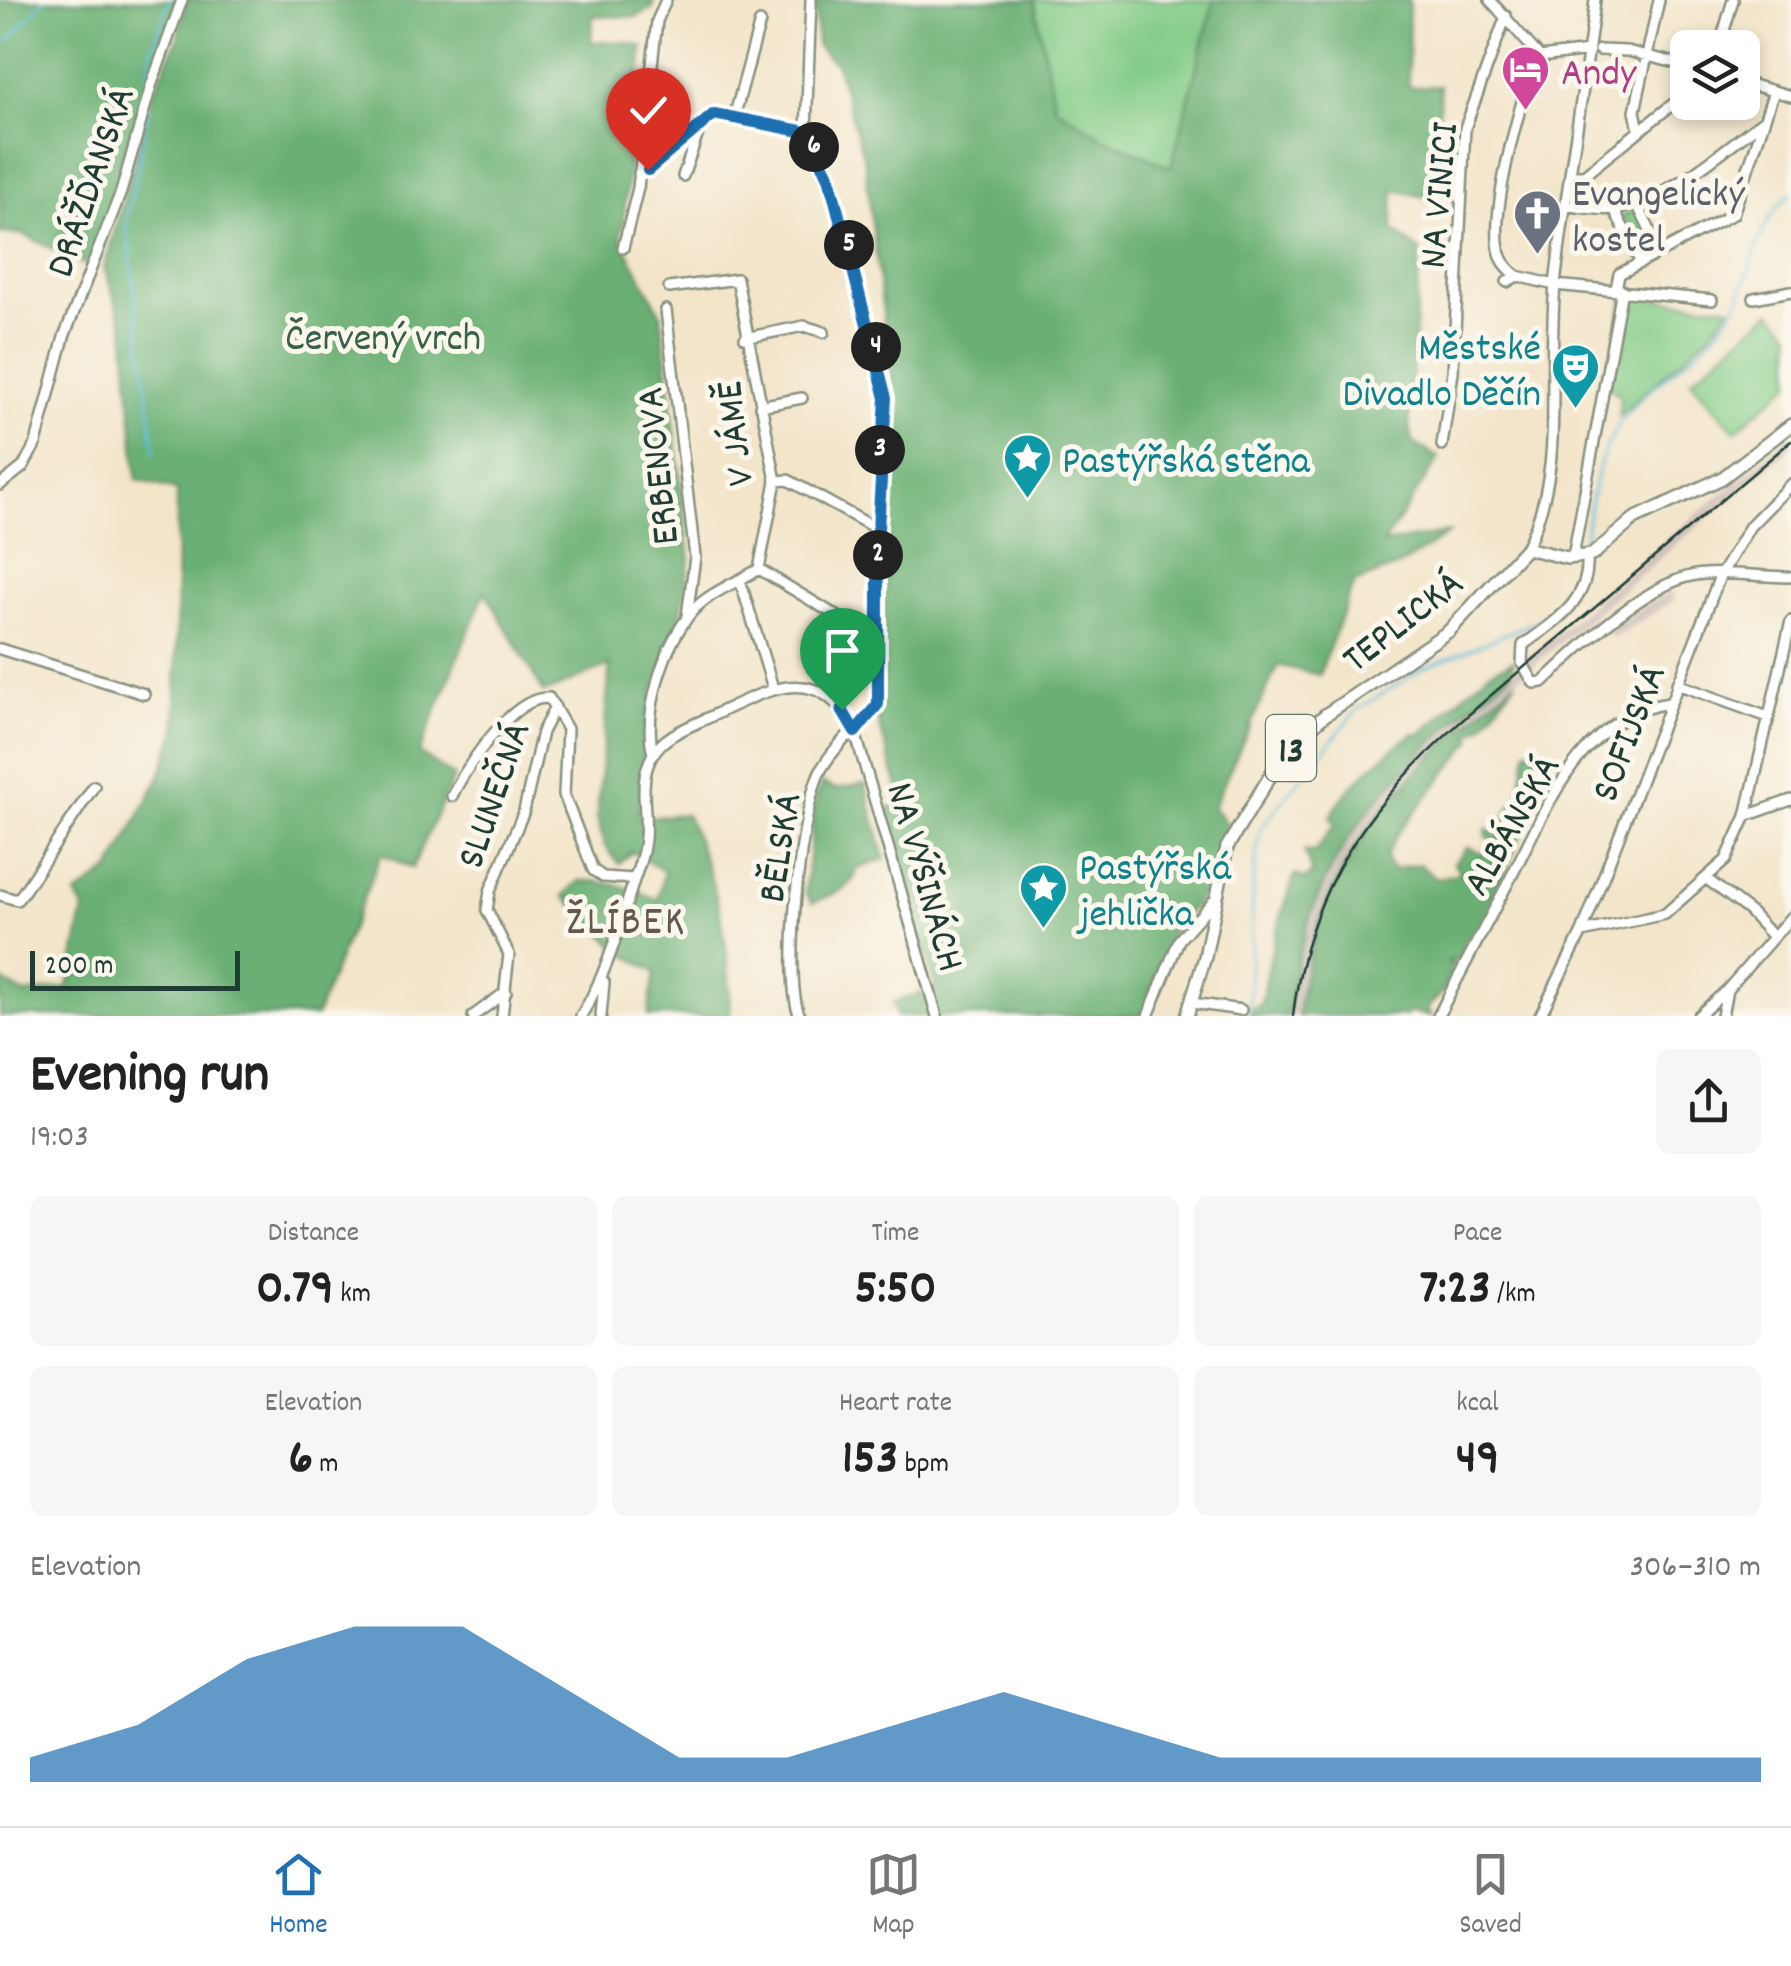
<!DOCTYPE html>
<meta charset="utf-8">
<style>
:root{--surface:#fff;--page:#f6f6f6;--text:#222;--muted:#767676;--line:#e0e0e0;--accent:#1f6fb2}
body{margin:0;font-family:Dekko,sans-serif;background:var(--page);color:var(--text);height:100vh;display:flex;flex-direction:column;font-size:38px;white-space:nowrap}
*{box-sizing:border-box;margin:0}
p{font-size:32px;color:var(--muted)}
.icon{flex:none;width:55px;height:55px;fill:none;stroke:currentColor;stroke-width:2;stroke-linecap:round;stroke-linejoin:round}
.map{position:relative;height:1016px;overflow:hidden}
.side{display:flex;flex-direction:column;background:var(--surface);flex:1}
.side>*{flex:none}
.buttons{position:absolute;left:1670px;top:30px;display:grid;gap:20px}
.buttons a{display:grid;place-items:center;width:90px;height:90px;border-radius:15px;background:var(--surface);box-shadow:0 5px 15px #0003;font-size:50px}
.scale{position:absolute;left:30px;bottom:25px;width:210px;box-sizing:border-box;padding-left:10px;border:5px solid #1f3d34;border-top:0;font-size:28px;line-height:35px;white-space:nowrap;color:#1f3d34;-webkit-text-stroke:8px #fbf7ec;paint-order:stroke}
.pin{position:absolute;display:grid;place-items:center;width:85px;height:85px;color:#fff;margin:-102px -42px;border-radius:50% 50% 50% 0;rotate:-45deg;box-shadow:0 0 10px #0007}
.pin .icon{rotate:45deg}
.km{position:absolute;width:50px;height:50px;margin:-25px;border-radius:50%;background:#222;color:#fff;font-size:28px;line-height:50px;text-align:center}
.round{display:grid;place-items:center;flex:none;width:105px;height:105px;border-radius:15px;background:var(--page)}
.summary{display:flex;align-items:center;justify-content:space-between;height:170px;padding:0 30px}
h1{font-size:55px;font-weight:700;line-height:75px}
.stats{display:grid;grid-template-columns:repeat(3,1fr);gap:15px;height:170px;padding:10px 30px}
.stats div{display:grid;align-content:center;border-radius:15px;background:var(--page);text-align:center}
.stats b{font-size:50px;font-weight:700}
.stats small{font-size:28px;font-weight:400}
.stats p{font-size:28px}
.chart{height:280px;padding:20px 30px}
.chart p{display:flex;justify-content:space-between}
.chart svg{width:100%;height:180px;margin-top:10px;fill:var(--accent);opacity:.7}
.menu{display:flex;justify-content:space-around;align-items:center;height:140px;border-top:2px solid var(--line);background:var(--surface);font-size:28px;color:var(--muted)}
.menu a{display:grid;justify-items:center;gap:5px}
.menu .selected{color:var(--accent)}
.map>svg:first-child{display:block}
.industrial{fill:#cfc0ba}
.green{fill:#83cc88;stroke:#51845e;stroke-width:2.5}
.forest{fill:#6ab074;stroke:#447654;stroke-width:2.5}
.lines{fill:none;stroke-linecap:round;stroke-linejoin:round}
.stream{stroke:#5fbdde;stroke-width:2.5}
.minor-casing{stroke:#89917f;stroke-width:14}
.major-casing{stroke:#89917f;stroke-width:16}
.minor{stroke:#fff;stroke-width:9}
.major{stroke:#fff;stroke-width:11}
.rail{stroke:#1f3d34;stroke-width:2.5}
.route-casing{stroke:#fff;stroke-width:20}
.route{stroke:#1f6fb2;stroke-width:12}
.labels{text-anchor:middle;stroke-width:10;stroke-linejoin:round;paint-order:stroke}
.shield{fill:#fbf7ec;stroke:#61756b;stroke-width:2.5}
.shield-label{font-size:38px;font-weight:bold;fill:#1f3d34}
.hotel-label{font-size:40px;fill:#b23c85;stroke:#fbf7ec;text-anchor:start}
.street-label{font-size:40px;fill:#1f3d34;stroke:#fbf7ec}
.worship-label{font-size:40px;fill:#5b616d;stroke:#fbf7ec;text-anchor:start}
.park-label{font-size:40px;fill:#386149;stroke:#fbf7ec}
.culture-label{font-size:40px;fill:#0d838f;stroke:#fbf7ec;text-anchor:start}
.neighbourhood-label{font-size:42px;letter-spacing:2.5px;fill:#635950;stroke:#fbf7ec}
</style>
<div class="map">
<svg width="1791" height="1016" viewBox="0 0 1791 1016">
<rect width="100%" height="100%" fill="#fbf7ec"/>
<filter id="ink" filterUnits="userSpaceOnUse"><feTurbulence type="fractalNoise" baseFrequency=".01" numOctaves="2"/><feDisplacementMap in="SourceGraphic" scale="20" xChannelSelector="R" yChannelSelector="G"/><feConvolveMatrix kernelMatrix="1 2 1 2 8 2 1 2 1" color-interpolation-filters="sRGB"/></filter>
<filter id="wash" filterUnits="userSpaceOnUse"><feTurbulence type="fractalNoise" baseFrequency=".0048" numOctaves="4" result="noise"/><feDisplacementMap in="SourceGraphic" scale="40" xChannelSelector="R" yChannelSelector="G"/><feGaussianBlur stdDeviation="2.25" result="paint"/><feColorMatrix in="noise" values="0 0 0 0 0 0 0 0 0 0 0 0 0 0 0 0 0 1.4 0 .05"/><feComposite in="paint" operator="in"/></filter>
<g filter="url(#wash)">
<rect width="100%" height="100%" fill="#f3e5ca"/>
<path class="industrial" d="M 1791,435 L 1791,447 L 1450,736 L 1390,796 L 1324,907 L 1305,970 L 1298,1016 L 1288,1016 L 1301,946 L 1324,881 L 1382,790 L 1444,729 Z
M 1670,590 L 1675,600 L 1612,638 L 1607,630 Z"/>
<path class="green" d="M 1034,0 L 1214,0 L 1171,168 L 1104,138 L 1055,107 Z
M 1636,210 L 1654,247 L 1642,252 L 1622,215 Z
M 1631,296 L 1731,307 L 1711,333 L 1619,416 L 1620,395 L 1610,388 L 1623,303 Z
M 1772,311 L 1791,333 L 1791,383 L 1735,431 L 1691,380 Z"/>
<path class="forest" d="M 0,0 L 179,0 L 90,267 L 22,234 L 0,233 Z
M 187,0 L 653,0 L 653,8 L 636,17 L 593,16 L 591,42 L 626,42 L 643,47 L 621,239 L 661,314 L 690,559 L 680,620 L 654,689 L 647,723 L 638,818 L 686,814 C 718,886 730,938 730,1016 L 648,1016 L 655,972 L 621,952 L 564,896 L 579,881 C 608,880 632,888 658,900 L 664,871 L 631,852 L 619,864 L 604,845 L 597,817 L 610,665 L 544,693 L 485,591 L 419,753 L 454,777 L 412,868 L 381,854 L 316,1016 L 0,1016 L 0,980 L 25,994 L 68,987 L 84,909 L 76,895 L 111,870 L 160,776 L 176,730 L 177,490 L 137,480 L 124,326 L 104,268 L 154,90 L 177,40 Z
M 815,0 L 1034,0 L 1055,107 L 1104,138 L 1171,168 L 1214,0 L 1409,0 L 1408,87 L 1440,86 L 1435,199 L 1394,190 L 1393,230 L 1420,251 L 1409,425 L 1414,443 L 1439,458 L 1383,544 L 1451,532 L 1401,565 L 1354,583 L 1319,675 L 1278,665 L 1213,807 L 1228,825 L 1215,856 L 1212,884 L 1172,932 L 1142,1016 L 897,1016 L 893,1002 L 936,989 L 882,812 L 902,801 L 876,714 L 881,708 L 893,397 L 865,163 L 836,64 L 817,46 Z
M 1514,660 L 1510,674 C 1389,775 1307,851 1288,1016 L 1251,1016 L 1250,1010 L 1261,1004 C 1268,957 1279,919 1295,875 L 1305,879 L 1312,873 L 1304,851 L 1315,852 L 1336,823 L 1330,818 C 1347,784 1383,756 1414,733 L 1419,735 L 1489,672 Z
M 1516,681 L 1483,725 L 1470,734 L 1473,739 L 1398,833 L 1386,856 L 1391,870 L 1419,864 L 1436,879 L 1460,873 L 1454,863 L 1468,847 L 1484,855 L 1486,847 L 1491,846 L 1493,841 L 1487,837 L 1486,829 L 1495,832 L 1497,839 L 1502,835 L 1499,828 L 1512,804 L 1518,802 L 1527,750 L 1538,750 L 1526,791 L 1527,822 L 1485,919 L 1464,944 L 1464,953 L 1457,961 L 1448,961 L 1453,965 L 1443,992 L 1427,1008 L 1431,1016 L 1409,1012 L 1407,1016 L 1298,1016 C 1316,859 1401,778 1516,681 Z
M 822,783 L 835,789 L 865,784 L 885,859 L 857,869 C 854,890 830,895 812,903 L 805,892 L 816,796 Z"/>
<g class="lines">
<path class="stream" d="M 0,41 L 7,42 L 44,0
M 143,104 L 152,50 L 169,0
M 149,108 L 126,222 L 155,453
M 1582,550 C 1591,503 1595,450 1628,412 C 1658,377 1702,355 1729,316 C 1755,278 1752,223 1791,194
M 1249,1016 L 1253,880 L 1260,829 L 1357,710 L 1422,669 L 1537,621 L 1561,605 L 1579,563"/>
</g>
</g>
<g filter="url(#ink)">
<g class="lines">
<defs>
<path id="minor" d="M 1490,0 L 1540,57 L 1589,51
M 1719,48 L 1733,0
M 1599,50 L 1627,51 L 1688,66
M 1742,82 L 1791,96
M 735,114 L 760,22
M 1639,130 L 1635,111 L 1659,0
M 639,173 L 714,113 L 806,132
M 1571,175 L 1584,175 L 1688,92
M 683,176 L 700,128
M 1636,202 L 1660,251
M 1566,206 C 1582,207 1599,211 1614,209 C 1669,200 1720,152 1764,120
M 1614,209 L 1641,263
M 623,248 L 638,188 L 657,21 L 666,0
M 1517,276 C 1511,271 1505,266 1502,259 C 1485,221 1522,101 1534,60 L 1540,57
M 1507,282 L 1517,276 L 1555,285 L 1712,300
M 1616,289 L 1619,274 L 1733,214 L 1774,91
M 1754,298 L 1791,291
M 666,310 L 695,557 L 687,616
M 745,338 L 804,326 L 824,332
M 760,406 L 802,398
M 1442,445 L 1453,372 L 1465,128 L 1506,16
M 776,481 L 788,480 L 877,529
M 0,485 L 23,467 L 36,443 L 64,337 L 121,192 L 151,86 L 182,0
M 1526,548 C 1568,466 1546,375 1555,286 C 1565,191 1584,96 1595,0
M 1574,551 L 1622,290
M 1587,558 C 1590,602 1554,622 1523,645 L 1522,663 L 1534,683 L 1543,682 C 1578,648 1653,576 1704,574 C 1732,572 1763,577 1791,577
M 759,569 L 880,642
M 740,580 L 773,688
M 0,649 L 144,694
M 1677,684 L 1768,717
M 653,754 C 643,713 662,652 687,618 C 702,595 736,583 759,569 L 776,481 L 737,279 L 669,288
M 452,796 C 466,767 513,695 549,698 L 567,729 L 564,795 L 593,870 L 603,877 L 634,879
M 1746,816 L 1791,800
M 1708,880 L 1749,911 L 1772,936
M 0,895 L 17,900 L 22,894 L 94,786
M 1582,932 L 1665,914 L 1726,860 L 1746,816 L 1791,621
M 1192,1003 L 1241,1010
M 473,1016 L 506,992
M 502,1016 L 509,954 L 487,910 L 490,891 L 524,811 L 542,732 L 555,707
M 581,1016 C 606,975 617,935 631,890 C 635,875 642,861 644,846 C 650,816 636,785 652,756 C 664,734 692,726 714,715 C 769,689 820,660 855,732 L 937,1016
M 601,1016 L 604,982
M 800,1016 C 782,981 801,802 822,768 C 836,744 860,725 877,704 L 877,529 L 887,398 L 829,177 L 806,132 L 811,0
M 1148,1016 L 1179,940 L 1214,900
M 1438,1016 C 1462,970 1486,925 1510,879 C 1546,810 1581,715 1669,703
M 1540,1016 L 1582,932 L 1720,576 L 1750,526 L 1791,484
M 1698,1016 L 1727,990 L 1791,917
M 1722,1016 L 1727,990"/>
<path id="major" d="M 1187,1016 L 1205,957 L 1227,847 L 1272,773 L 1298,739 L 1325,715 L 1449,631 L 1526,548 L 1567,558 L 1592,555 L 1634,519 L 1722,478 L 1791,425"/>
</defs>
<use href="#minor" class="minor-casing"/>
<use href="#major" class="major-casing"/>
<use href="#minor" class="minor"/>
<use href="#major" class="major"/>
<path class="rail" d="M 1293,1016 C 1315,830 1432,745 1565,633 C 1640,569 1716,505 1791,441"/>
</g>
</g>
<g class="lines" filter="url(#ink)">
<defs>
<path id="route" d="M 648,170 L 714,114 L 806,132 L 829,177 L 886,398 L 878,529 L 878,704 L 855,732 L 842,710"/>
</defs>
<use href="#route" class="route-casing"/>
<use href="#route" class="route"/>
</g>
<defs>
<symbol id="hotel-pin" viewBox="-11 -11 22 30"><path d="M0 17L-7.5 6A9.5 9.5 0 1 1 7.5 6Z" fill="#d1479c" stroke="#fbf7ec"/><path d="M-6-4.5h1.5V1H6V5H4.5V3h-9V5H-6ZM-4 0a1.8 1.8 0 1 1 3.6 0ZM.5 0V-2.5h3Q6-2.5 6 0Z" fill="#fff"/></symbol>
<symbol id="church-pin" viewBox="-11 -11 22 30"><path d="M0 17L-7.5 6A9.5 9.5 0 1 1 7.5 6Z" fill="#6b7280" stroke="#fbf7ec"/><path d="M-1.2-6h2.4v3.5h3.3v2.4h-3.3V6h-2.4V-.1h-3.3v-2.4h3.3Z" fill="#fff"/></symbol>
<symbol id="theatre-pin" viewBox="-11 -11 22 30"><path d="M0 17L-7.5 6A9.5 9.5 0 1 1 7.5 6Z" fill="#0f9aa8" stroke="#fbf7ec"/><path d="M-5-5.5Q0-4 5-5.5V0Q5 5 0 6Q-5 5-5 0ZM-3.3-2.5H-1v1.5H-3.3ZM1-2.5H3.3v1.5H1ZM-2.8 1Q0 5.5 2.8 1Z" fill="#fff"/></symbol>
<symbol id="sight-pin" viewBox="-11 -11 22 30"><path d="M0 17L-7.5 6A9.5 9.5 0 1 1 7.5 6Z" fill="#0f9aa8" stroke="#fbf7ec"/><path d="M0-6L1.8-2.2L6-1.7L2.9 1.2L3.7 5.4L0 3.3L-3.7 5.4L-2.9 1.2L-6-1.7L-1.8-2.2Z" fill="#fff"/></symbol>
</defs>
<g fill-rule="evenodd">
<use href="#hotel-pin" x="1498" y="42" width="55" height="75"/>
<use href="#church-pin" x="1510" y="186" width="55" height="75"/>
<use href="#theatre-pin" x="1548" y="340" width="55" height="75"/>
<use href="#sight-pin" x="1000" y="430" width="55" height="75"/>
<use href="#sight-pin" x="1016" y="860" width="55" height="75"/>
</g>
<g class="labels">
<rect class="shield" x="1266" y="715" width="50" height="66" rx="8"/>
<g class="shield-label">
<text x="1291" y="761">13</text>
</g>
<g class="hotel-label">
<text x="1561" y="84">Andy</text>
</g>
<g class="street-label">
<text transform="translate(88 181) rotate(-71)" y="14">DRÁŽĎANSKÁ</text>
<text transform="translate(1436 195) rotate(-85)" y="14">NA VINICI</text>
<text transform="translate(732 434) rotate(-97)" y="14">V JÁMĚ</text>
<text transform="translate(655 466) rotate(-96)" y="14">ERBENOVA</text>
<text transform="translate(1401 619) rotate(-38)" y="14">TEPLICKÁ</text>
<text transform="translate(1626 732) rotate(-69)" y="14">SOFIJSKÁ</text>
<text transform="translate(491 794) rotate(-71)" y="14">SLUNEČNÁ</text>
<text transform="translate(1509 824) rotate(-60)" y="14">ALBÁNSKÁ</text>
<text transform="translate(777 847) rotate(-81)" y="14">BĚLSKÁ</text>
<text transform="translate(928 876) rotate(74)" y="14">NA VÝŠINÁCH</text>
</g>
<g class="worship-label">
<text x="1572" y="205">Evangelický<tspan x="1572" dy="46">kostel</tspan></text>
</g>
<g class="park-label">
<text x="383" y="349">Červený vrch</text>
</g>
<g class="culture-label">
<text x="1541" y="359" text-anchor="end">Městské<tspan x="1541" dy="46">Divadlo Děčín</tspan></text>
<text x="1062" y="472">Pastýřská stěna</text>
<text x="1079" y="879">Pastýřská<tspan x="1079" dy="46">jehlička</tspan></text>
</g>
<g class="neighbourhood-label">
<text x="626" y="933">ŽLÍBEK</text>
</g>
</g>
</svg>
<div class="buttons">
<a><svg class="icon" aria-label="layers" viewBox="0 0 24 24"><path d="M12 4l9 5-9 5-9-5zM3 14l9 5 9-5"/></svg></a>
</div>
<div class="scale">200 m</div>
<div class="pin" style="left:842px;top:710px;background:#1e9e55"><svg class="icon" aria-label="arrive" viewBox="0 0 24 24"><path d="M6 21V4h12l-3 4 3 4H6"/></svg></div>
<div class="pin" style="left:648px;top:170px;background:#d93025"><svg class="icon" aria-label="check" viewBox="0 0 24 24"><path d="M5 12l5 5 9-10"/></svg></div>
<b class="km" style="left:878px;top:555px">2</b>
<b class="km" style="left:880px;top:450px">3</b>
<b class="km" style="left:876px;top:347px">4</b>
<b class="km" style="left:849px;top:245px">5</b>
<b class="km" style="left:814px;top:147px">6</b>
</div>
<section class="side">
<div class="summary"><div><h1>Evening run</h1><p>19:03</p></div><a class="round"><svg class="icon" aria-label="share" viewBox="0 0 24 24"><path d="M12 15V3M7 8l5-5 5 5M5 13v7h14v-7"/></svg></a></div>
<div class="stats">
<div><p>Distance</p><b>0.79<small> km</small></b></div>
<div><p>Time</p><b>5:50</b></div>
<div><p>Pace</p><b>7:23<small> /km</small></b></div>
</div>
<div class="stats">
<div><p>Elevation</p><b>6<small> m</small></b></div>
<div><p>Heart rate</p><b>153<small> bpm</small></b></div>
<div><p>kcal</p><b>49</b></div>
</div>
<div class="chart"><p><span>Elevation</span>306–310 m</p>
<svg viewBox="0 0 160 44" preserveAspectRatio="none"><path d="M0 44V38L10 30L20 14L30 6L40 6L50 22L60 38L70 38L80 30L90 22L100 30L110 38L120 38L130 38L140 38L150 38L160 38V44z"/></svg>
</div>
</section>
<nav class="menu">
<a class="selected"><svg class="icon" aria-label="home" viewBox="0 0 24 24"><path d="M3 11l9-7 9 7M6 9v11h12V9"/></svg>Home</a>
<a><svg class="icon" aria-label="map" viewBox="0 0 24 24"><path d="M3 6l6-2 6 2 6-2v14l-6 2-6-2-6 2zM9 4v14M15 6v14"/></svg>Map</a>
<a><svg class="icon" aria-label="saved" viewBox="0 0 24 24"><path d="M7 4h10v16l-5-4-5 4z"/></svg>Saved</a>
</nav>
